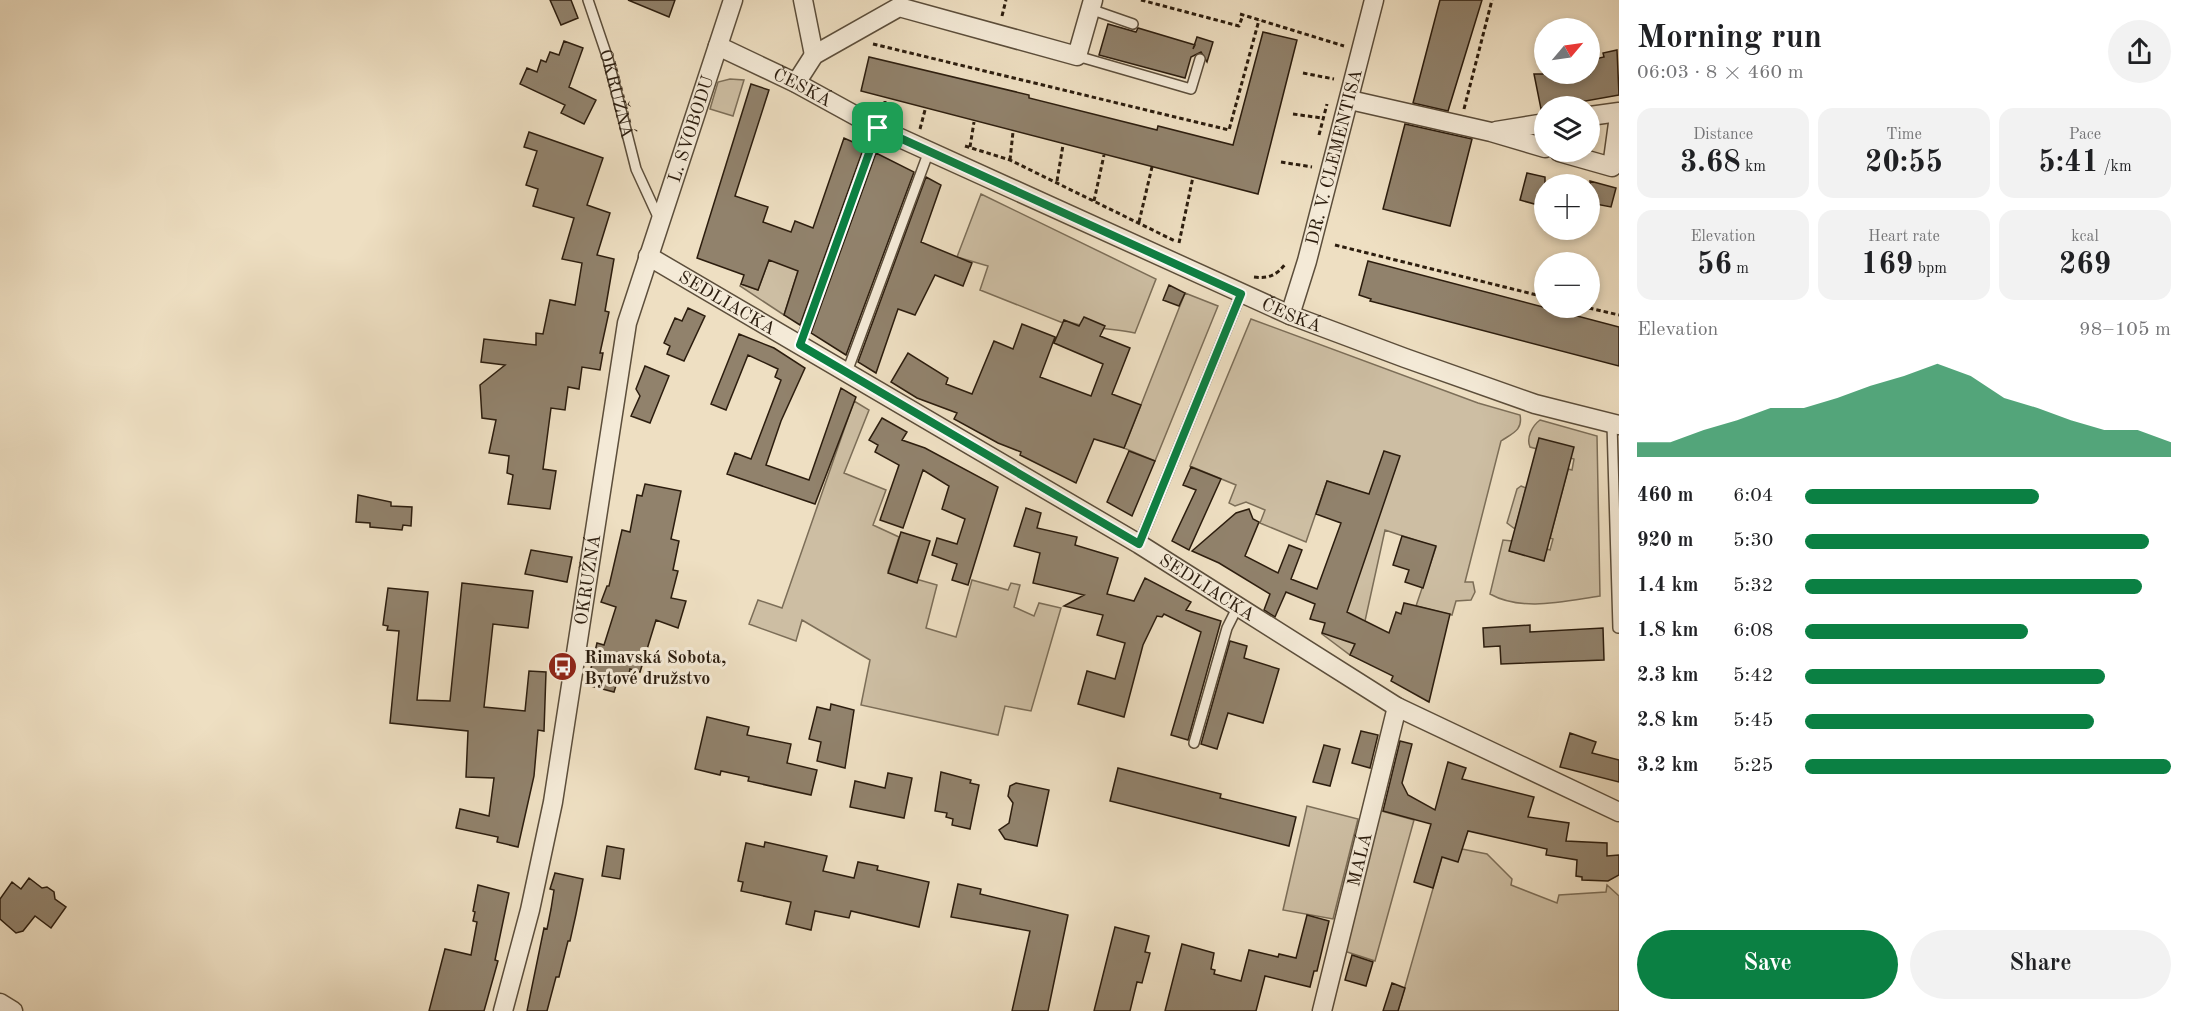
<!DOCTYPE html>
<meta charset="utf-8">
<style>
:root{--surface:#fff;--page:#f2f2f2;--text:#202124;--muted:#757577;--accent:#0b8043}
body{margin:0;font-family:"Old Standard TT",serif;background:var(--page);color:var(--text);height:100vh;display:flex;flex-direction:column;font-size:22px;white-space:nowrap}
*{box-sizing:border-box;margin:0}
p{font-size:20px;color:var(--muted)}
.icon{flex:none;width:33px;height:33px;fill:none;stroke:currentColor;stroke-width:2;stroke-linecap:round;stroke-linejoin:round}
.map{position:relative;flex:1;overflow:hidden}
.side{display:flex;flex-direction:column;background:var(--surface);width:570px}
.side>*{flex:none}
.needle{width:39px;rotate:61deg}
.tools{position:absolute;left:1534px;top:18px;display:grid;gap:12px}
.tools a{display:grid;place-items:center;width:66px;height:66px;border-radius:50%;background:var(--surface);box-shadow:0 3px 9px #0003;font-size:30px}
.pin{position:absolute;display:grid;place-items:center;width:51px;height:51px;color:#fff;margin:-26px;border-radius:12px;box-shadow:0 3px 9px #0006}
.round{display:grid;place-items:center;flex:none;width:63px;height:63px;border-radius:32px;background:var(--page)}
.headline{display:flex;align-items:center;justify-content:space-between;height:102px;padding:0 18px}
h1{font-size:33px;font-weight:600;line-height:45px}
.metrics{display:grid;grid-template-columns:repeat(3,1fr);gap:9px;height:102px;padding:6px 18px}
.metrics div{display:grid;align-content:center;border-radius:15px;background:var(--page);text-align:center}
.metrics b{font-size:30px;font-weight:600}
.metrics small{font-size:16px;font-weight:400}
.metrics p{font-size:16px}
.chart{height:168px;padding:12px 18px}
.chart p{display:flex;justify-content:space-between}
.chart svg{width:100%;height:108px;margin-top:6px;fill:var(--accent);opacity:.7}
.primary-button{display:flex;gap:12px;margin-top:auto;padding:12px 18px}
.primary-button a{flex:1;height:69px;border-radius:36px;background:var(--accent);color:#fff;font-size:24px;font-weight:600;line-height:69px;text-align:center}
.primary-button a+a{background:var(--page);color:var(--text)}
ul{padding:0 18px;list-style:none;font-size:20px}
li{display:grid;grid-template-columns:96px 72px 1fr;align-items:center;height:45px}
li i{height:15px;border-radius:8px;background:var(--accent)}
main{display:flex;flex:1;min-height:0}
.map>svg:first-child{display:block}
.green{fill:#cdbea3;stroke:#7c6e58;stroke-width:1.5}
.building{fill:#91826c;stroke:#2c1d0e;stroke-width:1.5}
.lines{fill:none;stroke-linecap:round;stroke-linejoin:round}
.lane-casing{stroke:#5c4e3b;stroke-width:12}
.street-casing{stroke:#5c4e3b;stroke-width:21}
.path{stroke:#2c1d0e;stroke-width:3;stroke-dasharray:4.5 3;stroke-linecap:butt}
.lane{stroke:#f4ead7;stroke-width:9}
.street{stroke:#f4ead7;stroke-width:18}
.route-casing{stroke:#fff;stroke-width:12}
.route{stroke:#0b8043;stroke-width:8}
.labels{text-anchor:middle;stroke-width:6;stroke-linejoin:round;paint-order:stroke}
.street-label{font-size:18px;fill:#2c1d0e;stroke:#f4ead7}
.poi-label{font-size:18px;font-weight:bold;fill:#2c1d0e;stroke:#f4ead7;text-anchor:start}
</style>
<main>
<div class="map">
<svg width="1619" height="1011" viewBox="0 0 1619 1011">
<rect width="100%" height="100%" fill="#eedfc2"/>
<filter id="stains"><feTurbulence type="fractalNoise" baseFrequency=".00333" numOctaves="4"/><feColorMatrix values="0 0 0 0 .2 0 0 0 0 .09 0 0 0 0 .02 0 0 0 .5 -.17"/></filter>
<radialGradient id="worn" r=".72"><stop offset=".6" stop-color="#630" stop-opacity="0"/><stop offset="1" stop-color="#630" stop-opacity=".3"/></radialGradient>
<path class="green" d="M 730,79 L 744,80 L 733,116 L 710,109 L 718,82 Z
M 981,194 L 1156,279 L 1135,333 C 1112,328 1085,329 1064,320 L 1063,323 L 980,290 L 988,266 L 957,257 Z
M 770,257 L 799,268 L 784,315 L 740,286 L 741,284 L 758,290 Z
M 1185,293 L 1218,306 L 1155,461 L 1124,448 Z
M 1251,319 L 1478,403 L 1520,415 C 1523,430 1513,433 1501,441 L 1465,582 L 1473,582 L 1475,592 L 1471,600 L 1456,601 L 1452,615 L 1416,606 L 1436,547 L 1385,530 L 1365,621 L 1350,655 L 1322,634 L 1367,494 L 1327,481 L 1306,542 L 1260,523 L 1265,510 L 1246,502 L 1235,506 L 1229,503 L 1236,485 L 1190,466 Z
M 854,401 L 869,410 L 844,473 L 886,490 L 873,525 L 899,537 L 888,571 L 937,585 L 926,628 L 956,637 L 972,580 L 1008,590 L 1011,583 L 1020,585 L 1014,607 L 1034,616 L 1039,603 L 1061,608 L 1031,711 L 1005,706 L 998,735 L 861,705 L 870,660 L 802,620 L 796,641 L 749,624 L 758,600 L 782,608 Z
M 1540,420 L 1597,436 L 1600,596 C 1565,601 1522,612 1490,594 L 1503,540 L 1512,541 L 1510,551 L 1543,560 L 1547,549 L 1550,550 L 1553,539 L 1550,538 L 1568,469 L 1572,470 L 1574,459 L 1530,447 C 1526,438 1532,426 1540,420 Z
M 1521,486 L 1526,488 L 1515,529 L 1507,523 L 1517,489 Z
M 1307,806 L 1358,819 L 1333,919 L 1283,910 Z
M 1378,810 L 1414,820 L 1375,961 L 1344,951 Z
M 1462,849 L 1487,854 L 1512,879 L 1511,885 L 1557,903 L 1559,895 L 1606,892 L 1607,885 L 1619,896 L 1619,1011 L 1398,1011 L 1442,857 Z"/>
<path class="building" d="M 550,0 L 571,0 L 578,18 L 561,25 Z
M 628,0 L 675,0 L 669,17 Z
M 1440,0 L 1482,0 L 1448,111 L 1413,103 Z
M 1108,24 L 1136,32 L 1138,28 L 1195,45 L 1193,49 L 1197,37 L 1213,42 L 1207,62 L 1201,52 L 1191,57 L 1185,78 L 1099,55 Z
M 1263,32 L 1297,40 L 1258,194 L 861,91 L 869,57 L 1029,95 L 1029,98 L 1157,130 L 1158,126 L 1233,145 Z
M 564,41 L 583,48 L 569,87 L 596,100 L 584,124 L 561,113 L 565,105 L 520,84 L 527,68 L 537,72 L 541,60 L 546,62 L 550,52 L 559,55 Z
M 1617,50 L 1619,95 L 1574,103 L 1575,106 L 1545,106 L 1541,109 L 1534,74 L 1590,74 L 1590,60 L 1604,57 L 1603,53 Z
M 751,84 L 769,90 L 735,196 L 768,207 L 763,222 L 791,232 L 795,221 L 813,228 L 844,138 L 864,147 L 800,325 L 784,315 L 798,271 L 769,260 L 758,290 L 741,284 L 744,275 L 697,258 Z
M 1405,124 L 1472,139 L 1450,226 L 1383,209 Z
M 529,132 L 603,158 L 587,205 L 610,213 L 597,255 L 614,259 L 605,311 L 609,312 L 600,353 L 603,353 L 600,370 L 582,367 L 579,389 L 568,387 L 565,410 L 551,408 L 543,469 L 556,471 L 550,509 L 508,504 L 513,475 L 507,473 L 509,456 L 489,453 L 496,420 L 482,418 L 480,385 L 505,365 L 481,362 L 484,339 L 536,345 L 536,333 L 543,334 L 550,300 L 575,305 L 582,263 L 562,259 L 574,218 L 533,206 L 538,189 L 526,185 L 537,151 L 524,147 Z
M 876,153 L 914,172 L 846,355 L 811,333 Z
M 1527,173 L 1545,177 L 1545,207 L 1520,200 Z
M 926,177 L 941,185 L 921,242 L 972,263 L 963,286 L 935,275 L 915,315 L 898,309 L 876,373 L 858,362 Z
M 1590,181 L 1616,188 L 1611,207 L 1590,203 Z
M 1368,261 L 1619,327 L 1619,366 L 1370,301 L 1371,299 L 1359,295 Z
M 1169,285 L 1185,293 L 1179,306 L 1163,300 Z
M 688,308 L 705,316 L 684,361 L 667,354 L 670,346 L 664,343 L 675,318 L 682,321 Z
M 1084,317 L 1105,326 L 1100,336 L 1130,348 L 1112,394 L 1141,405 L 1124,448 L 1094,439 L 1076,483 L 1020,455 L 1021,452 L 998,443 L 954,419 L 957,413 L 917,398 L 891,382 L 908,353 L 948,378 L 946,384 L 972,394 L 994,341 L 1013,349 L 1022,324 L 1055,337 L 1040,377 L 1091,396 L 1103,364 L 1054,343 L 1064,320 L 1079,326 Z
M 739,334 L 774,348 L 805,368 L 781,421 L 766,465 L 809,480 L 841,388 L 856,397 L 815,504 L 727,474 L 735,453 L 751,459 L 781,380 L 775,377 L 778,369 L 748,355 L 726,410 L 711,404 Z
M 645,366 L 669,376 L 650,423 L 631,416 L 640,396 L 636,389 Z
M 882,418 L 907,432 L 902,440 L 925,448 L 998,487 L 968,585 L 952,580 L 957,564 L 932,555 L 937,538 L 957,544 L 965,519 L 942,509 L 949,486 L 923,470 L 903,528 L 880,520 L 899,465 L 875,452 L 878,445 L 869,440 Z
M 1539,438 L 1574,447 L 1544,561 L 1509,551 Z
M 1129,451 L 1155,461 L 1132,516 L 1107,502 Z
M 1384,451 L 1400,456 L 1347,612 L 1389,633 L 1396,612 L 1401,614 L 1404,603 L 1450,614 L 1429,702 L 1391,681 L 1393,676 L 1350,655 L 1355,644 L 1322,633 L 1325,623 L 1310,619 L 1315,604 L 1286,592 L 1275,617 L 1264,610 L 1270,594 L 1219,563 L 1192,551 L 1236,513 L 1249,509 L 1253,519 L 1259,522 L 1245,556 L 1278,573 L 1289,545 L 1302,550 L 1291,579 L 1317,589 L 1341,523 L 1316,514 L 1327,481 L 1369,494 Z
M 1191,467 L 1221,479 L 1189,550 L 1172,541 L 1196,490 L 1183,485 Z
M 645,484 L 681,491 L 671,539 L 679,541 L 673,570 L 678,571 L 671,598 L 686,601 L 678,628 L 656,620 L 640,672 L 630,669 L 627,684 L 617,682 L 614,692 L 587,685 L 597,643 L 604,645 L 616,607 L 601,602 L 607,586 L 609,586 L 622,530 L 630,532 L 637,495 L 642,496 Z
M 358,495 L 391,502 L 391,506 L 412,507 L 411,526 L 403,525 L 402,530 L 370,527 L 370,523 L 356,522 Z
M 1026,508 L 1041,513 L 1037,528 L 1077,537 L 1075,545 L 1118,558 L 1107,594 L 1134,601 L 1145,578 L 1191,602 L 1186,610 L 1221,621 L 1188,740 L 1171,735 L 1201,632 L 1164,614 L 1162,617 L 1157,616 L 1143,645 L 1124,717 L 1078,704 L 1087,671 L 1115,679 L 1125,643 L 1097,635 L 1103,615 L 1064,606 L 1084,595 L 1033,583 L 1040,553 L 1014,546 Z
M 901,532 L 930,541 L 917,583 L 888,573 Z
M 1402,536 L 1436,546 L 1423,588 L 1405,582 L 1409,570 L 1393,565 Z
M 531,550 L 572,557 L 567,582 L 525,574 Z
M 462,583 L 533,591 L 528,628 L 493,624 L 484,707 L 525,711 L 529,671 L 546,672 L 544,731 L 538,730 L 534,776 L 518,847 L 497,842 L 498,837 L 456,828 L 460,809 L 489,816 L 494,778 L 466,777 L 468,731 L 390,723 L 399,631 L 387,630 L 388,626 L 383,625 L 388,588 L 428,592 L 417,700 L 450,701 Z
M 1530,625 L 1530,632 L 1603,628 L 1604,660 L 1501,664 L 1500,646 L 1484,647 L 1483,628 Z
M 1230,641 L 1247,646 L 1244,658 L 1279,669 L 1263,723 L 1228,713 L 1217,749 L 1201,744 Z
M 831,704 L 854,710 L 845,768 L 817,761 L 821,742 L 809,739 L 817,707 L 830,710 Z
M 707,717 L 749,727 L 747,735 L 791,744 L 787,763 L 817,770 L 811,795 L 748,781 L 749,777 L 721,771 L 720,775 L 695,769 Z
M 1361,731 L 1378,735 L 1370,768 L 1352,763 Z
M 1570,733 L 1596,742 L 1592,753 L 1619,760 L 1619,782 L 1560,767 Z
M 1400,741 L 1412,744 L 1402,783 L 1408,795 L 1435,810 L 1448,762 L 1466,768 L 1462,779 L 1534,797 L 1528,817 L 1569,823 L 1566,841 L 1607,843 L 1607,856 L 1619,855 L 1619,875 L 1608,881 L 1582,880 L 1582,877 L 1576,876 L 1577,860 L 1546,855 L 1547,849 L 1468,831 L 1458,862 L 1442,857 L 1433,888 L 1414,882 L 1431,824 L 1383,811 Z
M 1324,745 L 1340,749 L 1330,786 L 1313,782 Z
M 1118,768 L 1221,794 L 1220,798 L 1296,817 L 1289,846 L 1110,801 Z
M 941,772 L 971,780 L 970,783 L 979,785 L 970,829 L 952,825 L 953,819 L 946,817 L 947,813 L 935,811 Z
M 888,773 L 912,778 L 904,818 L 850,807 L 855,781 L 885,788 Z
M 1016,783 L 1049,790 L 1037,846 L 1005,839 L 999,830 L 1009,823 L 1013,803 L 1008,796 L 1010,786 Z
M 765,842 L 827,856 L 823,871 L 854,878 L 858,862 L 878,866 L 877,870 L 929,882 L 919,927 L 851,911 L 849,918 L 815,911 L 811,930 L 786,924 L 791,902 L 741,891 L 743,882 L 738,881 L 746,843 L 764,847 Z
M 607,846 L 624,849 L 620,879 L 602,876 Z
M 555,873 L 583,879 L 576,914 L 570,941 L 568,941 L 559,977 L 556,977 L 547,1011 L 527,1011 L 544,928 L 547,929 L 551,909 L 554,890 L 550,889 Z
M 29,878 L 42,888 L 47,887 L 54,892 L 55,899 L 66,907 L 51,928 L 35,916 L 23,931 L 16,933 L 0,919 L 0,899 L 12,882 L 21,889 Z
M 958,884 L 981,889 L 980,894 L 1068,915 L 1048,1011 L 1012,1011 L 1030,931 L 951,917 Z
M 478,885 L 509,893 L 495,960 L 498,961 L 484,1011 L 429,1011 L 445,949 L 471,955 L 477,922 L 473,921 L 475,912 L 473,911 Z
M 1307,915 L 1329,921 L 1317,971 L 1314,971 L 1310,987 L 1265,976 L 1256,1011 L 1165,1011 L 1182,944 L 1214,953 L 1211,969 L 1215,970 L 1214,974 L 1241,981 L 1249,950 L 1278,957 L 1279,954 L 1296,958 Z
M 1115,927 L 1149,936 L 1145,952 L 1150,953 L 1142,983 L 1137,982 L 1130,1011 L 1094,1011 Z
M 1352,955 L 1373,962 L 1366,986 L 1345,980 Z
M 1392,983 L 1405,988 L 1398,1011 L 1383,1011 Z"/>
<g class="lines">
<defs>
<g id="lane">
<path id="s1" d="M 588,0 L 608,59 L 636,169 L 659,219"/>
<path d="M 1090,9 L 1133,24"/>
<path d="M 1077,56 L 1191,89 L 1200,59"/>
<path d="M 800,344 L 878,128"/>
<path d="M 847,372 L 929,151"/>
<path d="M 1612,424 L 1618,628"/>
<path d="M 1139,544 L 1241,294"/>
<path d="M 1194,743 L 1227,628 L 1238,606"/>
</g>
<g id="street">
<path d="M 803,0 L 814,55"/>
<path id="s2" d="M 718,46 L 796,83 L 878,128 L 1290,315 L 1405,358 L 1535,404 L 1619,425"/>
<path d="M 796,83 L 814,55 L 899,7 L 1077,56 L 1093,0"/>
<path d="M 1350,100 L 1491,132 L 1545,148"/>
<path d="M 1590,116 L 1619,112"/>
<path d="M 1496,131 L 1545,123"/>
<path d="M 1559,152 L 1612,167 L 1619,116"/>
<path id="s3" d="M 648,256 L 1139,544 L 1397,707 L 1619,812"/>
<path id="s4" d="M 1290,315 L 1307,261 L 1374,0"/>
<path d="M 0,1003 L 13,1011"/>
<path id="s5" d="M 503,1011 L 530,910 L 553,802 L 627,323 L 733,0"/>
<path id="s6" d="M 1322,1011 L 1397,707"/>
</g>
</defs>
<use href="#lane" class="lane-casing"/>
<use href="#street" class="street-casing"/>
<path class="path" d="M 1141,0 L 1239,26 L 1243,15
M 1240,14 L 1344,46
M 1002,16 L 1006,0
M 873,44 L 1229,130 L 1259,20
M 1303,73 L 1334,79
M 1464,109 L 1492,0
M 885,113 L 885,100
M 1293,114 L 1322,118
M 920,129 L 925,110
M 1319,135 L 1327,104
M 965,146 L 1010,160 L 1175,241
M 970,147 L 974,122
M 1010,160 L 1013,132
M 1281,162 L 1312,167
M 1057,181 L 1063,145
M 1094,201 L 1104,155
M 1139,222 L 1152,167
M 1179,243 L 1193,177
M 1335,245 L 1545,297
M 1254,277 C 1269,279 1277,275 1286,263
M 1589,308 L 1619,315"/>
<use href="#lane" class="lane"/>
<use href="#street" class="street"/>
</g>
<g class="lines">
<defs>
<path id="route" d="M 878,128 L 1241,294 L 1139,544 L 800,345 Z"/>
</defs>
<use href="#route" class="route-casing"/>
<use href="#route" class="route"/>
</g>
<defs>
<symbol id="bus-disc" viewBox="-11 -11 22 22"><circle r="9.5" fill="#8f2418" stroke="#f4ead7"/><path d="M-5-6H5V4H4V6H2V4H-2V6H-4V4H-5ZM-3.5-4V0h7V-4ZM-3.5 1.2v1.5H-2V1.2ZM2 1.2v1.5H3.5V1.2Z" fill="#fff"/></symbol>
</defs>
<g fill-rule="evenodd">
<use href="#bus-disc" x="546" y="650" width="33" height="33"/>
</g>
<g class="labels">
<g class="street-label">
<text dy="6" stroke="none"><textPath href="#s2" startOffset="94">ČESKÁ</textPath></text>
<text dy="6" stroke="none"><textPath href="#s1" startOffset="98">OKRUŽNÁ</textPath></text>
<text dy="6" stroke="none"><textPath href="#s5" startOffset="904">L. SVOBODU</textPath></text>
<text dy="6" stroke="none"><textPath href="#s4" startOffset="164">DR. V. CLEMENTISA</textPath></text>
<text dy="6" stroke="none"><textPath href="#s3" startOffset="92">SEDLIACKA</textPath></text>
<text dy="6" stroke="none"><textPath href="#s2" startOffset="634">ČESKÁ</textPath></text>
<text dy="6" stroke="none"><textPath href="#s5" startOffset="440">OKRUŽNÁ</textPath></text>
<text dy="6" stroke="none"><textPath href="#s3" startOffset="650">SEDLIACKA</textPath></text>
<text dy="6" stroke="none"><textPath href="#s6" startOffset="156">MALÁ</textPath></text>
</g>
<g class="poi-label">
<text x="584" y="663">Rimavská Sobota,<tspan x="584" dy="21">Bytové družstvo</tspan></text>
</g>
</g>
<rect width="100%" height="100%" filter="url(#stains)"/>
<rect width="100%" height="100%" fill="url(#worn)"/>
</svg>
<div class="tools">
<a><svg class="needle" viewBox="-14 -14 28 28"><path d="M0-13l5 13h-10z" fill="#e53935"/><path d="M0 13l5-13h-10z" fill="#757577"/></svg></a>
<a><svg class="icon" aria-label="layers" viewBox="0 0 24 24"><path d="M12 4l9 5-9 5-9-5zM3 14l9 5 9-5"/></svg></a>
<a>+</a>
<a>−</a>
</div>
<div class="pin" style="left:878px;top:128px;background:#1e9e55"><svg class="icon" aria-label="arrive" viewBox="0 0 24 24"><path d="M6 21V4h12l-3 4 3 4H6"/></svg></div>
</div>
<section class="side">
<div class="headline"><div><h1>Morning run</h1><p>06:03 · 8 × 460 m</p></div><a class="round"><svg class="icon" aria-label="share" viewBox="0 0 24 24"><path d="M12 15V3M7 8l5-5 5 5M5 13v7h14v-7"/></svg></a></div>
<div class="metrics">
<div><p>Distance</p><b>3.68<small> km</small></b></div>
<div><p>Time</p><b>20:55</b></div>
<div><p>Pace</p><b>5:41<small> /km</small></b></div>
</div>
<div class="metrics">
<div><p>Elevation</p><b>56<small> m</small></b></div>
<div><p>Heart rate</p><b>169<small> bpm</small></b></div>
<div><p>kcal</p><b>269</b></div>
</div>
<div class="chart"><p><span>Elevation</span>98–105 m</p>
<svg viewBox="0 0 160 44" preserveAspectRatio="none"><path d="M0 44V38L10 38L20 33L30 29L40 24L50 24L60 20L70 15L80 11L90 6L100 11L110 20L120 24L130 29L140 33L150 33L160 38V44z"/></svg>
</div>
<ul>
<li><b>460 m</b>6:04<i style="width:64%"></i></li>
<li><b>920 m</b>5:30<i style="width:94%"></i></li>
<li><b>1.4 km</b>5:32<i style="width:92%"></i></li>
<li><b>1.8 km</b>6:08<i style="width:61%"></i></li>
<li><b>2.3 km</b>5:42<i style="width:82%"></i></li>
<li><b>2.8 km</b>5:45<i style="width:79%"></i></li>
<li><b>3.2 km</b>5:25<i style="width:100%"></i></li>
</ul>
<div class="primary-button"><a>Save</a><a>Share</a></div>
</section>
</main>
